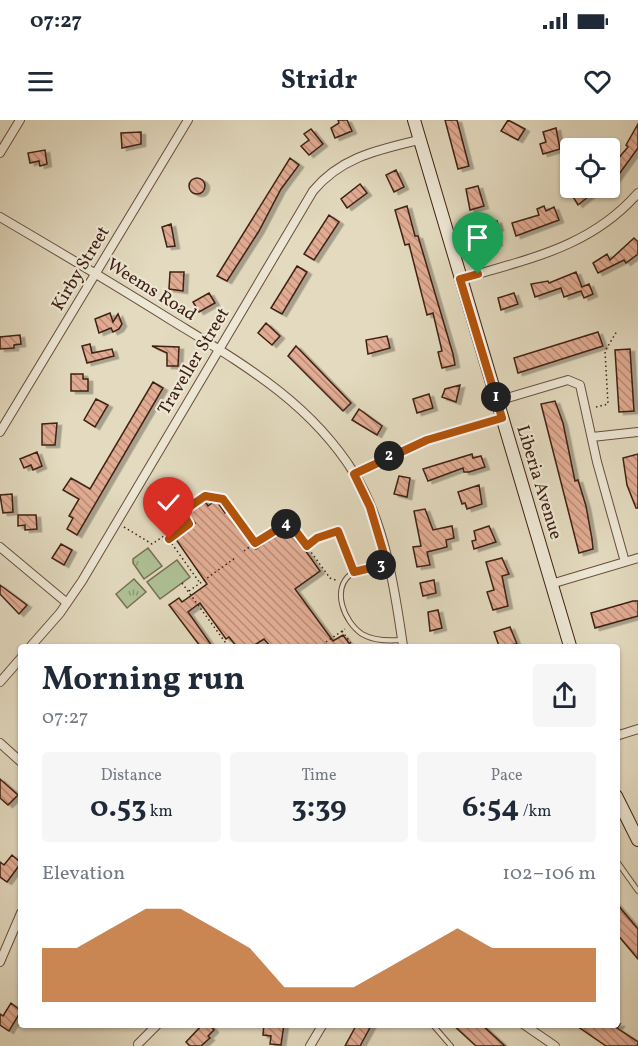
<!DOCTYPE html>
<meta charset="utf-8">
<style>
:root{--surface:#fff;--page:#f6f6f7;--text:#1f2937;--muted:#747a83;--accent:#b45309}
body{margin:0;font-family:Vollkorn,serif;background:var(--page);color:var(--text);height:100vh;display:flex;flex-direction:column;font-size:22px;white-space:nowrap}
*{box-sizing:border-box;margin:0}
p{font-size:20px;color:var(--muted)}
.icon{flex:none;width:33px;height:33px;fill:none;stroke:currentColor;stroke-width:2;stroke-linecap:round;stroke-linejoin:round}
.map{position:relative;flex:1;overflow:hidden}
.sheet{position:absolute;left:18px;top:524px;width:602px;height:384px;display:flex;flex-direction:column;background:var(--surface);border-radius:6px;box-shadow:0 2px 4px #0004}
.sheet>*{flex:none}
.buttons{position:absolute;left:560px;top:18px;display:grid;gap:12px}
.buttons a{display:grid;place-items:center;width:60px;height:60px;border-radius:6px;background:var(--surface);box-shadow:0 2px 4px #0004;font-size:30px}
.pin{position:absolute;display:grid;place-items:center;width:51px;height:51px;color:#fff;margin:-62px -26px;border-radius:50% 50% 50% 0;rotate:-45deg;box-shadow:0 0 6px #0007}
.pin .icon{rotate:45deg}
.km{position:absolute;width:30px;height:30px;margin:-15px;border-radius:50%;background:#222;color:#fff;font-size:16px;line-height:30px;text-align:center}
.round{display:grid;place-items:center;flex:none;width:63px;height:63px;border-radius:6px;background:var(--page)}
.headline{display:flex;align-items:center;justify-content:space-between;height:102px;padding:0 24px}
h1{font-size:33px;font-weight:700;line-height:45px}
.metrics{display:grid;grid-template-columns:repeat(3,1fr);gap:9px;height:102px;padding:6px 24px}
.metrics div{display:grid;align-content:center;border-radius:6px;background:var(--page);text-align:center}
.metrics b{font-size:30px;font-weight:700}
.metrics small{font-size:16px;font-weight:400}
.metrics p{font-size:16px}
.chart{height:168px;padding:12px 24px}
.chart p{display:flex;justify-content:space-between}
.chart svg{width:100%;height:108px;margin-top:6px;fill:var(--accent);opacity:.7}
.status{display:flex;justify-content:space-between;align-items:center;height:42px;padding:0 30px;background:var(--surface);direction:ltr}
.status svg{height:16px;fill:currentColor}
header{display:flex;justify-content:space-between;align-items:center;height:78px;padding:0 24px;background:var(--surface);font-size:27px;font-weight:700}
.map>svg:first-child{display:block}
.grass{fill:url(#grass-tufts);stroke:#777054;stroke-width:1.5}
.pitch{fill:#afc095;stroke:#777054;stroke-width:1.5}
.building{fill:url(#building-back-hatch);stroke:#3f2012;stroke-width:1.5;filter:url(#shadow)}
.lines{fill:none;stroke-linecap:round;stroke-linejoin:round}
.lane-casing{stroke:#684e3d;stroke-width:6}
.street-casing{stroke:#684e3d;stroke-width:10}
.secondary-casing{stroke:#3f2012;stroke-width:14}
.path{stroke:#3f2012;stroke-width:1.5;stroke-dasharray:1.5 3;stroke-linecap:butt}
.lane{stroke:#ede7d5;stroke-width:4}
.street{stroke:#ede7d5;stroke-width:8}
.secondary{stroke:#ede7d5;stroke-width:12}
.route-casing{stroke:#fff;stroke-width:12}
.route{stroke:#b45309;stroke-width:8}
.labels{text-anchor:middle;stroke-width:4.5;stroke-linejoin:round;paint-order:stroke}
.street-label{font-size:18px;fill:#3f2012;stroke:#ede7d5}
</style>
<div class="status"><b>07:27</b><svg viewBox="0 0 49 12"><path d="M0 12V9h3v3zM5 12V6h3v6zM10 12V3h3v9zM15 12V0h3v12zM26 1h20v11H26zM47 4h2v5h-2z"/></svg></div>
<header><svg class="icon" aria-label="menu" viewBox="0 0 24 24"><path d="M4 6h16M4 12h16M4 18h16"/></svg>Stridr<svg class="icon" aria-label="heart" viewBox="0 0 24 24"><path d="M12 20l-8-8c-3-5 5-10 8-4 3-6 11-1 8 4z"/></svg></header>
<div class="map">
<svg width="638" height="926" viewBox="0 0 638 926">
<defs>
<pattern id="grass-tufts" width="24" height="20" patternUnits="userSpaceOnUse" patternTransform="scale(1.5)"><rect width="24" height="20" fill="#afc095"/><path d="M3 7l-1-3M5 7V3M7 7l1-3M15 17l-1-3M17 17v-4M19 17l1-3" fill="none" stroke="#909c78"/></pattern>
<pattern id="building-back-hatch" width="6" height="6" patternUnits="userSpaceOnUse" patternTransform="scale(1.5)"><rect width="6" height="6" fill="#e1ac93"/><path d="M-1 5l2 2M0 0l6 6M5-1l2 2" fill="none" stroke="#b88c77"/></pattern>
<filter id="shadow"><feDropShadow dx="4.5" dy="2.5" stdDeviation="0" flood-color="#0004"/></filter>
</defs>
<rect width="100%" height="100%" fill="#e3dabf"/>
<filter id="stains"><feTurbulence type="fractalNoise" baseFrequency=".00333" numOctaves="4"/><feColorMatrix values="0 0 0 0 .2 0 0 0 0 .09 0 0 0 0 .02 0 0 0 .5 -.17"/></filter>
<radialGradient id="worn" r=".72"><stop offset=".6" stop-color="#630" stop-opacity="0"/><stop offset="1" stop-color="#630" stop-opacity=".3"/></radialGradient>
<path class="grass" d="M 148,428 L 162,446 L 144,459 L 133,443 L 133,439 Z
M 134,459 L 146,472 L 127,488 L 116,474 Z"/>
<path class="pitch" d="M 177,440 L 190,457 L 160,479 L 147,462 Z"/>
<path class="building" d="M 338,0 L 347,0 L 352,11 L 335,18 L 331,8 L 339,3 Z
M 445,0 L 457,0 L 469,46 L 458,49 Z
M 508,0 L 525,9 L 518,20 L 501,11 Z
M 638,4 L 638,28 L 609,68 L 609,49 L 628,27 L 626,25 Z
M 556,8 L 560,29 L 543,34 L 540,24 L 546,22 L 543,12 Z
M 311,9 L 323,24 L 309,35 L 301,26 L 309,20 L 304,14 Z
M 141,12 L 141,24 L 122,28 L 121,13 Z
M 45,30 L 47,44 L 40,46 L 39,41 L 30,43 L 28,33 Z
M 290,38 L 299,45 L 281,69 L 259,111 L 227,161 L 217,156 Z
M 396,50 L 404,67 L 394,72 L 386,55 Z
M189 66a8 8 0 1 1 16 0a8 8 0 1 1-16 0Z
M 360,64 L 367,73 L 347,88 L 341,79 Z
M 478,66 L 484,86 L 470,90 L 466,69 Z
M 577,68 L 599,68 L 578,85 L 570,72 Z
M 407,86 L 415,116 L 418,116 L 453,234 L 455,245 L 442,248 L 438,232 L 442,231 L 433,193 L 427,195 L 409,124 L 405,125 L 395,90 Z
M 544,86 L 546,91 L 554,87 L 559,100 L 516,116 L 512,103 L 539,95 L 537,89 Z
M 329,95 L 339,102 L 314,140 L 304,134 Z
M 497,101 L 499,108 L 494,110 L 498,123 L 485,127 L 476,106 Z
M 171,104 L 175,126 L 167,127 L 162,107 Z
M 634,118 L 638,122 L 638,134 L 626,143 L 624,140 L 598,153 L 593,143 L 607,134 L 610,140 Z
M 297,146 L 307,152 L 282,194 L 271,188 Z
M 170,152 L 184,152 L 183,171 L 169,169 Z
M 576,152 L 582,167 L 589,164 L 593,174 L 584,178 L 581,171 L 564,177 L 561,168 L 535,177 L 531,164 L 548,161 L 549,163 Z
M 209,173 L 215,183 L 199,192 L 193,182 Z
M 514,173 L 518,184 L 501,190 L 498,178 Z
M 110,193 L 113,202 L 118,194 L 122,204 L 119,209 L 113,212 L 111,208 L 99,213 L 95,199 Z
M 266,203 L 280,216 L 272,225 L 258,213 Z
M 598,212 L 603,226 L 518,253 L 514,238 Z
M 20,215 L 21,224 L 14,225 L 14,228 L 0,229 L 0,217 Z
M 387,216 L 390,228 L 368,234 L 366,220 Z
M 90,224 L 92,233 L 112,229 L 114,236 L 87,243 L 82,226 Z
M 152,226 L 179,227 L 178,246 L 167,246 L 167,233 Z
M 296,226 L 351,283 L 343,291 L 288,236 Z
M 630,229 L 634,291 L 619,292 L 615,230 Z
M 71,254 L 83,254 L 83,259 L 88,259 L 88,271 L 71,271 Z
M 153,262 L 163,268 L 77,415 L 67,409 L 73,398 L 69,396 L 79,379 L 63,370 L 71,358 L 90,369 Z
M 460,265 L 456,282 L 442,277 L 445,269 Z
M 429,274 L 433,288 L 417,293 L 413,279 Z
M 96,279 L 108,285 L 95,307 L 84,300 Z
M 555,281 L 563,303 L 575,361 L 578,360 L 586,386 L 592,419 L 593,429 L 579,433 L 541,284 Z
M 359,289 L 382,306 L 377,315 L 352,300 Z
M 57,303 L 55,325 L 42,325 L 42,304 Z
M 37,332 L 42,346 L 33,350 L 31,345 L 24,348 L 20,339 Z
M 472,334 L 473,338 L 481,336 L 485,347 L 469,352 L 464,352 L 463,348 L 428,361 L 423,349 Z
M 638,334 L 638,388 L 636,388 L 627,365 L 623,338 Z
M 399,356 L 410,358 L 407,377 L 394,374 Z
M 479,365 L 482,384 L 467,389 L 465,383 L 462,384 L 458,372 Z
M 12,374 L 13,392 L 3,393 L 0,375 Z
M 203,379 L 208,386 L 216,380 L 225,393 L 228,391 L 256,429 L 288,406 L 320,451 L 295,469 L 333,521 L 343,515 L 351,526 L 270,526 L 264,519 L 253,526 L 236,526 L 229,517 L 226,519 L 200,483 L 188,492 L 212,526 L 200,526 L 169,485 L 179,478 L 182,482 L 207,464 L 175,418 L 195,403 L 186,391 Z
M 425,389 L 433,410 L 452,406 L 454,418 L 446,420 L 447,427 L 427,432 L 430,445 L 417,447 L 413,427 L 421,426 L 414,391 Z
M 18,395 L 36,395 L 37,409 L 25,410 L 25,405 L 18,406 Z
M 489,406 L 496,422 L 474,429 L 472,421 L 476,420 L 474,411 Z
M 61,424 L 72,430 L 64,445 L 52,438 Z
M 502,438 L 509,454 L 502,456 L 508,486 L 493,490 L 487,472 L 494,470 L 486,442 Z
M 434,460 L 436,473 L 423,476 L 420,463 Z
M 0,465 L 27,485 L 19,494 L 0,474 Z
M 633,481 L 638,481 L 638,496 L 595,508 L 591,493 Z
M 438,490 L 442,508 L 430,511 L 428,492 Z
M 510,507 L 517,524 L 499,526 L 494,512 Z
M 0,659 L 18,675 L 8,685 L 0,678 Z
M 12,735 L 21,743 L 7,762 L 0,757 L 0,742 L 4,745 Z
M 616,783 L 638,809 L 638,839 L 616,813 Z
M 11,883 L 21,891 L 9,911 L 0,905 L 0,894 L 3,896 Z
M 203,904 L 209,904 L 214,910 L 208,916 L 210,918 L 201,926 L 190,926 L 186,922 Z
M 264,904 L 284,904 L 281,925 L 270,924 L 271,916 L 263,915 Z
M 357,904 L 372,904 L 360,926 L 345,926 Z
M 452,904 L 481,904 L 505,926 L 476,926 Z
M 574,904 L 620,904 L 617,908 L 638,922 L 638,926 L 606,926 Z"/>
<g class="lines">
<defs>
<path id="lane" d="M 338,409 L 354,451
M 387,443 C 375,446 361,446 351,454 C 331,469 344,502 362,514 C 374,521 388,521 402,520
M 616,740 L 638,771
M 432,904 L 451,926"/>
<path id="street" d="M 0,33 L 20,0
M 0,97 C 58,131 115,165 171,200 C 241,243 309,281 354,353 C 385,402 395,470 403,526
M 461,159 C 527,139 590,128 638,73
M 497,281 L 568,260 L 580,265 L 597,342 L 625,442
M 0,312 L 188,0
M 592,317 L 638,312
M 355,354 L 427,320 L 502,298
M 0,427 L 67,483
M 551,464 L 638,438
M 31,526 L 60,493 L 82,461 L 313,71 C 341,37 378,30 419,20
M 0,562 L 21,538
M 616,616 L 638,609
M 0,623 L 21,642
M 0,842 L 21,793
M 523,904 L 555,926
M 138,924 L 158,904
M 310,926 L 323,904"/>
<path id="secondary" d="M 414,0 L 570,526
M 616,676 L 638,720"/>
</defs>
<use href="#lane" class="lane-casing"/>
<use href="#street" class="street-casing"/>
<use href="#secondary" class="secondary-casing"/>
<path class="path" d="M 596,287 L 608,284 L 605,231 L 617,211
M 189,404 L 182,392 L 205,376 L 223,379 L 255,423 L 258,424 L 289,402 L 330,458 L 338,461
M 124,407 L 152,424 L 164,416 L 167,417 L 200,463
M 170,418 L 193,401
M 308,426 L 333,413
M 244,431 L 255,423
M 182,463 L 228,526
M 189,471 L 235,438
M 342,511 L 353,526
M 326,522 L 345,509"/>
<use href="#lane" class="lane"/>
<use href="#street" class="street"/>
<use href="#secondary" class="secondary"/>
</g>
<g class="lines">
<defs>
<path id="route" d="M 169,419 L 189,404 L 182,392 L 205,376 L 223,379 L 255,423 L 289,402 L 307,426 L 317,418 L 338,411 L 354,452 L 387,444 L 370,387 L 354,354 L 427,320 L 502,298 L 460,159 L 478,154"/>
</defs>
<use href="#route" class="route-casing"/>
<use href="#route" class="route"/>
</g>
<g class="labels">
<g class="street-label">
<text transform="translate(80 148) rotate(-59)" y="6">Kirby Street</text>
<text transform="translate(152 169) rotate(32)" y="6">Weems Road</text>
<text transform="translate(193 241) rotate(-59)" y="6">Traveller Street</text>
<text transform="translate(540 362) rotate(73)" y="6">Liberia Avenue</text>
</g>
</g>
<rect width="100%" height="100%" filter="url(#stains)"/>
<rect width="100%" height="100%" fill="url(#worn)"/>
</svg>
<div class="buttons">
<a><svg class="icon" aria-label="locate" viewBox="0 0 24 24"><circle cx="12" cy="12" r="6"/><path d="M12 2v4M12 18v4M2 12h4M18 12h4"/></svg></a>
</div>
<div class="pin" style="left:478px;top:154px;background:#1e9e55"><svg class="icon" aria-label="arrive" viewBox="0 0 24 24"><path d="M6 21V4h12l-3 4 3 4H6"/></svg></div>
<div class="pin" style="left:169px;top:419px;background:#d93025"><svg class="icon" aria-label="check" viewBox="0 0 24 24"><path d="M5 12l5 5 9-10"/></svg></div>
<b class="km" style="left:496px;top:277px">1</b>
<b class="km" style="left:389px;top:336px">2</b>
<b class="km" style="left:381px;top:445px">3</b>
<b class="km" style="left:286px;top:404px">4</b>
<section class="sheet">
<div class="headline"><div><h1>Morning run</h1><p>07:27</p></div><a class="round"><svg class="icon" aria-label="share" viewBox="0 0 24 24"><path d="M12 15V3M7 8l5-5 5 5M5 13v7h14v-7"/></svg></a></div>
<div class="metrics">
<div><p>Distance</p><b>0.53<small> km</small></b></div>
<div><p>Time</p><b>3:39</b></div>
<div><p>Pace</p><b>6:54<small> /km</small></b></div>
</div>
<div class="chart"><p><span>Elevation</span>102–106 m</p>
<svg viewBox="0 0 160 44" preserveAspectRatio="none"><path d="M0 44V22L10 22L20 14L30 6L40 6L50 14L60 22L70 38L80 38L90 38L100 30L110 22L120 14L130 22L140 22L150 22L160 22V44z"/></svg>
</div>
</section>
</div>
